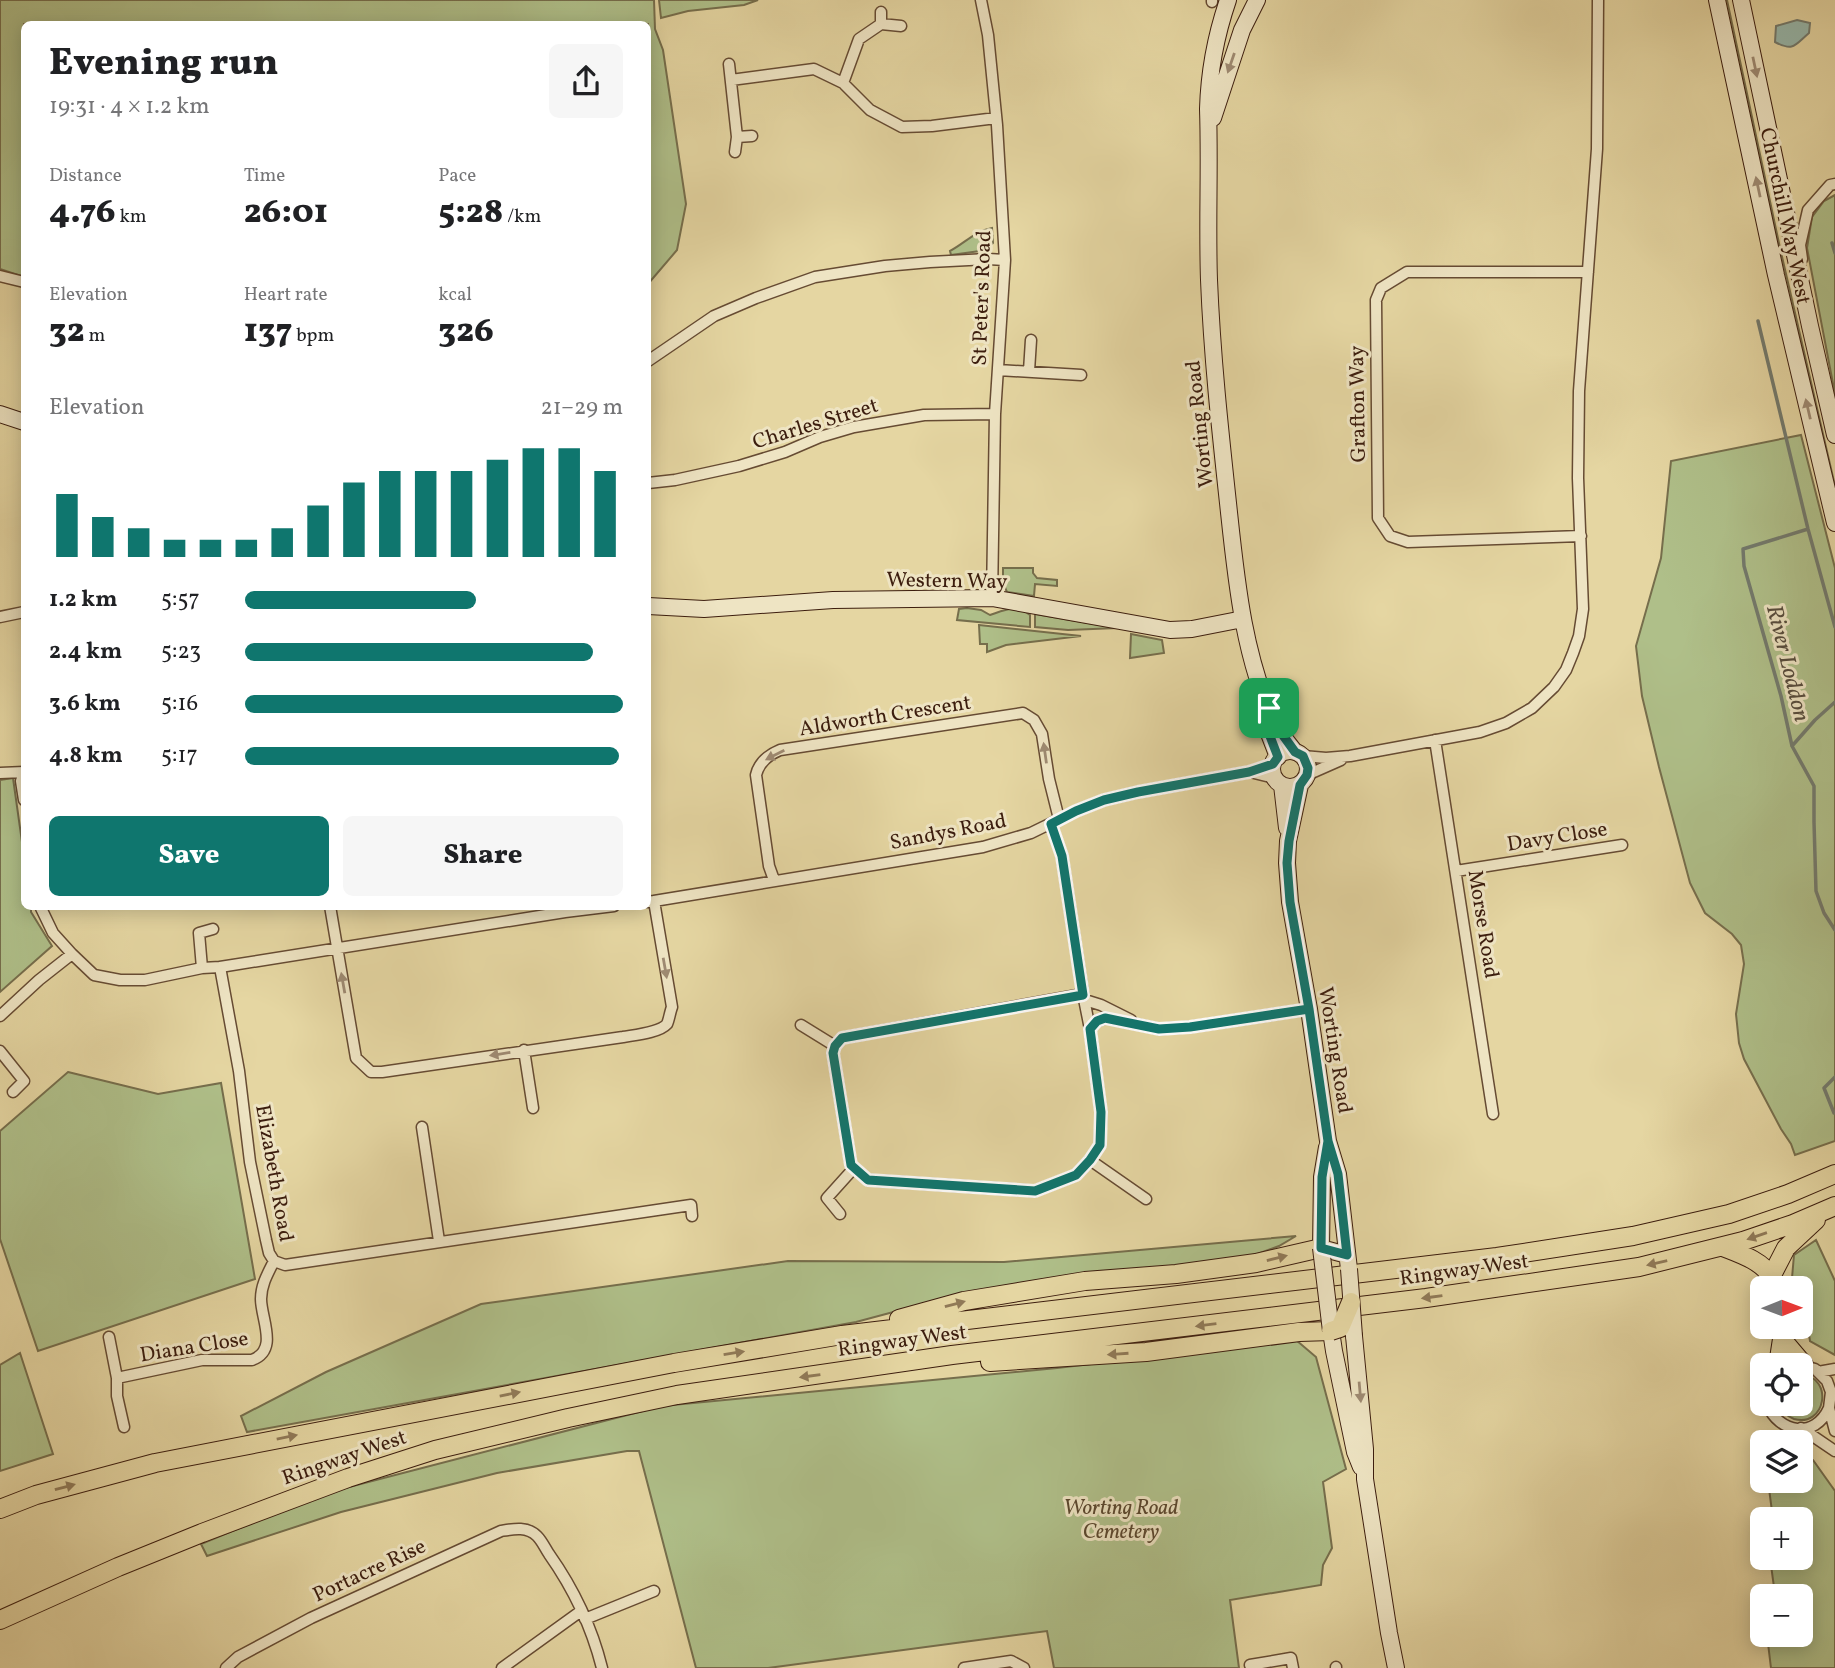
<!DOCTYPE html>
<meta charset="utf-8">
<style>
:root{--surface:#fff;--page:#f6f6f6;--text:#202124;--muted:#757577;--accent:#0f766e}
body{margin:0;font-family:Vollkorn,serif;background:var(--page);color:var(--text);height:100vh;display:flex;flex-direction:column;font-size:26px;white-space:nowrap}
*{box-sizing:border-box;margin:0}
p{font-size:23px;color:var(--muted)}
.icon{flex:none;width:38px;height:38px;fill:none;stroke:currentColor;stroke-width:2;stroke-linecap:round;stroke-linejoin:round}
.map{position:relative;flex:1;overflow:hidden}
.panel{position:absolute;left:21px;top:21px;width:630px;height:889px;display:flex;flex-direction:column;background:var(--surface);border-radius:10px;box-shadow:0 4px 18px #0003}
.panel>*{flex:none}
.needle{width:46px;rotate:89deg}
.controls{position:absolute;left:1750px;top:1276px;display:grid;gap:14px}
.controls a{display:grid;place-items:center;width:63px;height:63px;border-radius:10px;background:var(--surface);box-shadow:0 4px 18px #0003;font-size:35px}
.pin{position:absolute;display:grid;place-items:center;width:60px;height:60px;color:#fff;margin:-30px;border-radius:14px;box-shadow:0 4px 10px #0006}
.round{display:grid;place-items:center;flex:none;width:74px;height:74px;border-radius:10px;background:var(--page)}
.summary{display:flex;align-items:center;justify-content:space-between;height:119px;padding:0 28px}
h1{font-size:38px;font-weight:800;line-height:52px}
.metrics{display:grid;grid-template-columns:repeat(3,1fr);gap:10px;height:119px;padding:7px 28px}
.metrics div{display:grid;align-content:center}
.metrics b{font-size:35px;font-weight:800}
.metrics small{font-size:19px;font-weight:400}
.metrics p{font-size:19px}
.chart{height:196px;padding:14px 28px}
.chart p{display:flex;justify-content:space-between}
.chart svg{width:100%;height:126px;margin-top:7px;stroke:var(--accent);stroke-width:6}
.primary-button{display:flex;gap:14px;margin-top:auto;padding:14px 28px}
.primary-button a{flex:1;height:80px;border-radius:10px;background:var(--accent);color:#fff;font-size:28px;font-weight:800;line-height:80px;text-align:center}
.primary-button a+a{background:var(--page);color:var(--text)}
ul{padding:0 28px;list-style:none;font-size:23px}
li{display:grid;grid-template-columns:112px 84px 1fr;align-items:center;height:52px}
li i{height:18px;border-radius:9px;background:var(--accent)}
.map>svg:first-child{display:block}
.green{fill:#afbf89;stroke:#766e4c;stroke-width:2}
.water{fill:#97b8ac;stroke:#737a6d;stroke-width:2}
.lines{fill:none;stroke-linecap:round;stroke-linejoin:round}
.stream{stroke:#737a6d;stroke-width:3.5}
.street-casing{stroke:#664b33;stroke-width:13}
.secondary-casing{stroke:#3c1d0e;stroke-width:18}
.primary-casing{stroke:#3c1d0e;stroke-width:20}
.street{stroke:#eee4c3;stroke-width:10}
.secondary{stroke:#eee4c3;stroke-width:16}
.primary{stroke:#e5d6a2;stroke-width:18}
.secondary-bridge-casing{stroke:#3c1d0e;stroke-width:18;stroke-linecap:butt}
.primary-bridge-casing{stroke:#3c1d0e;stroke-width:20;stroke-linecap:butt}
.secondary-bridge{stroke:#eee4c3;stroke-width:16}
.primary-bridge{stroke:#e5d6a2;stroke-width:18}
.oneway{fill:#9e8a72}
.oneway2{fill:#907a58}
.route-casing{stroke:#fff;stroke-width:14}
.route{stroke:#0f766e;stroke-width:9}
.labels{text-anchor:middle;stroke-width:6;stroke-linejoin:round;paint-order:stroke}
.street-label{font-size:21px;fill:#3c1d0e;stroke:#eee4c3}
.park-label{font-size:21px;font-style:italic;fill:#59462d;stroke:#eee4c3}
.water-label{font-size:23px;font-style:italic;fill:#574c3d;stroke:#eee4c3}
</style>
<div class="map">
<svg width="1835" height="1668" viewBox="0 0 1835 1668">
<rect width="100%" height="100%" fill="#e5d6a2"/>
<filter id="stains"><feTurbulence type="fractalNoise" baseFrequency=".00286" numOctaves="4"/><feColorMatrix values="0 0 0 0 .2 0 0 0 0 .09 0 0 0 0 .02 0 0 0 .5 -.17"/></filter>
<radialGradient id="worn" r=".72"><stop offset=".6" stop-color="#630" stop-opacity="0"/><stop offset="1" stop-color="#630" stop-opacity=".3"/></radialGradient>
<path class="green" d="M 0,0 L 654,0 L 655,29 L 663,50 L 686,204 L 677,250 L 648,284 L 648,24 L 24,24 L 24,277 L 0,269 Z
M 659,0 L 758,0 L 744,5 L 688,11 L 661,18 Z
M 1722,0 L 1727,0 L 1780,248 L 1835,486 L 1835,508 Z
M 1835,195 L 1835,394 L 1807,248 L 1812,217 L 1824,201 Z
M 992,228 L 993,243 L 987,250 L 951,255 L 950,251 C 965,243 975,231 992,228 Z
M 1801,435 L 1835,568 L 1835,1141 L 1795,1155 L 1791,1144 L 1781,1129 L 1744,1059 L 1739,1043 L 1736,1014 L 1744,964 L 1741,945 L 1732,934 L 1705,913 L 1690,883 L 1659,767 L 1642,696 L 1636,646 L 1661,558 L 1671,461 Z
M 1003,568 L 1033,568 L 1033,573 L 1037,578 L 1057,580 L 1057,586 L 1035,584 L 1034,596 L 1007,592 L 1003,583 Z
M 967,608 L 981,610 L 990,615 C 1005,610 1016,604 1030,615 L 1030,627 L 957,620 L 959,609 Z
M 1035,614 L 1118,628 L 1068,630 L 1035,627 Z
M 979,625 L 1081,636 L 1006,645 L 987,652 L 987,644 L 980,644 Z
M 1131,634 L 1162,640 L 1164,653 L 1130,658 Z
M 13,778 L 24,856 L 24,906 L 31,907 L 31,912 L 52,946 L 0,992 L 0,780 Z
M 68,1072 L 158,1094 L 221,1083 L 255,1279 L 38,1351 L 0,1239 L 0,1131 Z
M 1296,1236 L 1279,1246 L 1252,1256 L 957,1295 L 856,1322 L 247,1432 L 241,1416 L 326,1372 L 481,1304 L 788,1261 L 1004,1262 Z
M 1816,1240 L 1835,1281 L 1835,1355 L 1810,1341 L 1806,1315 L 1801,1301 L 1801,1288 L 1796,1288 L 1792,1278 L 1794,1255 Z
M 1296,1340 L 1316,1357 L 1346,1469 L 1323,1482 L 1332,1548 L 1323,1565 L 1321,1585 L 1230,1600 L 1239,1668 L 1054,1668 L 1047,1631 L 768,1668 L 696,1668 L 639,1451 L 627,1451 L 497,1473 L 341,1512 L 207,1556 L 201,1544 L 322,1494 L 662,1406 L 1057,1368 Z
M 20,1353 L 53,1454 L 0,1471 L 0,1365 Z
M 1801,1374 C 1835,1378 1825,1428 1794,1419 C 1786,1416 1783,1411 1780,1404 L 1801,1404 Z
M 1801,1455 L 1813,1460 L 1835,1491 L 1835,1668 L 1771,1668 L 1767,1635 L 1801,1634 L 1801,1596 L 1762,1596 L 1762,1601 L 1761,1591 L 1774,1587 L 1770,1558 L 1801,1558 L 1801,1519 L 1773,1519 L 1768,1481 L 1801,1480 Z"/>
<path class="water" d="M 1797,20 L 1810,23 L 1809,33 C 1795,45 1794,52 1775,42 L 1776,26 Z"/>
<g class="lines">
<path class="stream" d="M 1832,243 L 1835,253
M 1758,321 L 1808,529 L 1835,627
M 1808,529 L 1743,549 L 1744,566 L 1781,696 L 1792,746 L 1814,786 L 1814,822 L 1816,891 L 1824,913 L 1835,930
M 1792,746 L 1815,720 L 1835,702
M 1834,1113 L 1824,1088 L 1835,1077"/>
<defs>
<path id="street" d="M 981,0 L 988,35 L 997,125 L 1005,260 L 995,414 L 992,598
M 1212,2 L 1212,0
M 881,12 L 881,24 L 901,26
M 729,64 L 737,137 L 735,152
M 731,80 L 814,69 L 843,83 L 870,110 L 902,127 L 932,126 L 996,118
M 843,83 L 859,39 L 881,24
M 737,137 L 752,136
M 1802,259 L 1800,245 L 1808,210 L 1830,185 L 1835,184
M 0,276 L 24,282
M 648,361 L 714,316 L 756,298 L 815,277 L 885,266 L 930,262 L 988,259 L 1005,260
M 998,370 L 1081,375
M 1029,371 L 1031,340
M 648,483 L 675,480 L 739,466 L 785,452 L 820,437 L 854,427 L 924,415 L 995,414
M 1581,536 L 1408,542 L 1390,536 L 1378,518 L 1376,300 L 1381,288 L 1407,272 L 1588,272
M 0,617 L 24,612
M 1435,740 L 1493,1114
M 1303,756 L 1326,758 L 1350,756 L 1480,732 L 1506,723 L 1532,708 L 1554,687 L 1566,670 L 1573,653 L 1579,636 L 1583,609 L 1578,478 L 1579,391 L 1597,149 L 1598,0
M 1250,772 L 1275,778
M 0,773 L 24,772
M 24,774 L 21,781 L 24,800
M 1307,775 L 1341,760
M 1051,824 L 1062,856 L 1083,994 L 1090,1029 L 1101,1112 L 1100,1145 L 1090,1160 L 1076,1175 L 1035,1191 L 868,1180 L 851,1165 L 833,1053 L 835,1046 L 842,1038 L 1083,994
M 1456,871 L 1622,845
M 774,880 L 769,866 L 756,775 C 759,762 768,755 780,750 L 1023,713 L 1034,720 L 1042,734 L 1049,779 L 1059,819
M 648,902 L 983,847 L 1031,833 L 1076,811 L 1104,800 L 1138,792 L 1249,772 L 1273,764
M 40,906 L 53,933 L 72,954 L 94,975 L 120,980 L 145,980 L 202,968 L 220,967 L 565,912 L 614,906
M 330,906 L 356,1058 L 371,1072 L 382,1072 L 623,1037 C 634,1035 659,1033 667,1024 C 669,1020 670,1012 672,1007 L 654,901
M 220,967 L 239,1071 L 250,1162 L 266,1240 L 269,1253 L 274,1261 L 285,1265 L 691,1205 L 692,1216
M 202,968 L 199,933 L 213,929
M 1085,1000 L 1101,1005 L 1131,1020
M 0,1016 L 39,980 L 72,954
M 801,1025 L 835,1046
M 1090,1029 L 1097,1021 L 1106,1018 L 1159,1029 L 1190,1027 L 1309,1009
M 524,1050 L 533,1108
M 0,1051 L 24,1081 L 13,1092
M 422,1127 L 439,1241
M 1090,1160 L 1146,1199
M 840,1214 L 827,1198 L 854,1168
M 109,1337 L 117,1378 L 117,1396 L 124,1427
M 1800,1365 L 1815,1369 L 1827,1381 L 1831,1392 L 1829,1408 L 1835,1431
M 1818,1372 L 1835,1369
M 117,1378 L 202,1360 L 252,1360 C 279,1350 261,1319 261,1299 C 261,1285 268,1273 274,1261
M 1767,1404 C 1779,1434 1815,1439 1829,1408
M 1801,1428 L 1835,1451
M 585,1619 L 654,1591
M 1250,1665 L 1291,1658 L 1293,1668
M 1336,1667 L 1336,1668
M 226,1668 L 238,1657 L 311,1618 L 501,1531 C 513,1529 527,1526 537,1536 C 542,1541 545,1548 549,1554 C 573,1588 592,1628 602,1668
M 502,1668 L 581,1611
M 964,1668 L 1011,1661 L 1024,1668"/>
<path id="secondary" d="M 1228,0 C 1216,35 1209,73 1208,109 C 1210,166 1207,223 1209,280 C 1212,355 1220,429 1228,503 C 1236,578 1243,657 1276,726 C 1281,735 1289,744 1295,752
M 1717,0 L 1776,275 L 1835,523
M 1741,0 L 1810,326 L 1835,435
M 1213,118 L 1242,30 L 1257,0
M 0,414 L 24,422
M 648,606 L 704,609 L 833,600 L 992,598 L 1170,630 L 1192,629 L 1243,619
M 1269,716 L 1268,731 L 1278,757
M1272 769a18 18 0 1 1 36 0a18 18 0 1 1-36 0Z
M 1282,785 L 1287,828
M 1300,785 L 1288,841 L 1287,863 L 1290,902 L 1309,1009 L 1328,1141 L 1338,1174 L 1349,1269
M 1327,1147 L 1322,1177 L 1321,1248 L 1347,1255
M 1331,1331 L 1334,1351 L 1355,1452 L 1361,1467
M 1354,1336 L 1365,1449 L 1365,1479 L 1389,1633 L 1396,1668"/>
<path id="primary" d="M 1723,1247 C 1738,1253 1763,1261 1771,1277 C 1773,1280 1773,1284 1773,1288
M 1771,1277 L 1786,1248 L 1816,1220
M 899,1319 L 964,1301 L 1085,1281 L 1176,1274 L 1256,1263 L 1321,1248
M 1782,1339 L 1804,1365
M 990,1362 L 1146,1352 L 1299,1332 L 1331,1331
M 1778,1365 L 1782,1339 L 1780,1326
M 0,1509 L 36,1495 L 155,1463 L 674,1363 L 842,1335 L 1497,1257 L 1633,1236 L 1729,1214 L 1788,1194 L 1835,1174
M 0,1620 L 118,1567 L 202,1533 L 348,1478 L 435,1450 L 568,1418 L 677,1395 L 952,1355 L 1426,1298 L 1639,1267 L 1743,1241 L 1793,1224 L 1835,1206"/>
</defs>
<use href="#street" class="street-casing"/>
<use href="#secondary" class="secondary-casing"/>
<use href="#primary" class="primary-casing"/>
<use href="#street" class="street"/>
<use href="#secondary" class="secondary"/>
<use href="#primary" class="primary"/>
<defs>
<path id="secondary-bridge" d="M 1321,1248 L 1331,1331
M 1349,1269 L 1354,1336"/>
<path id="primary-bridge" d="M 1331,1331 L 1340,1328 L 1351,1302"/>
</defs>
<use href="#secondary-bridge" class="secondary-bridge-casing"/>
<use href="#primary-bridge" class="primary-bridge-casing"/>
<use href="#secondary-bridge" class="secondary-bridge"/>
<use href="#primary-bridge" class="primary-bridge"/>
</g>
<defs><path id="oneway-solid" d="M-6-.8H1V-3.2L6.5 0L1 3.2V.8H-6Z" transform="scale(1.75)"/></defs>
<g class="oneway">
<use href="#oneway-solid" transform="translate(1231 63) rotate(109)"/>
<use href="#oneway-solid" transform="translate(1755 67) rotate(78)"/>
<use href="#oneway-solid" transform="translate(1758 187) rotate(-102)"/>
<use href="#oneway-solid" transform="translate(1808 409) rotate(-103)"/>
<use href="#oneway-solid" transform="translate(1045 753) rotate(-98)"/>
<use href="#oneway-solid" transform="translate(775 755) rotate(153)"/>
<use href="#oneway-solid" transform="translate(665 968) rotate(80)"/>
<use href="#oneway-solid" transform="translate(343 983) rotate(-100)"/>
<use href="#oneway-solid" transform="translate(500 1054) rotate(171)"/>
<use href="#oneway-solid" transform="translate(1360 1392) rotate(85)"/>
</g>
<g class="oneway2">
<use href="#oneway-solid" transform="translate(1757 1236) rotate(161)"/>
<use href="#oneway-solid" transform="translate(1277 1258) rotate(-14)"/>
<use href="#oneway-solid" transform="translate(1657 1263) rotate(167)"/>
<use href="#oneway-solid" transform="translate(1432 1297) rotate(172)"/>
<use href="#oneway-solid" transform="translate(955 1304) rotate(-15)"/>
<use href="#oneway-solid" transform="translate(1206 1325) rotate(173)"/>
<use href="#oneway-solid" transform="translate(734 1353) rotate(-9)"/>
<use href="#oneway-solid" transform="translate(1118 1354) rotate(176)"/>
<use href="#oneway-solid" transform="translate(810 1376) rotate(172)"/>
<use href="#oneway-solid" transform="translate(510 1394) rotate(-11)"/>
<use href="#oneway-solid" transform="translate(287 1437) rotate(-11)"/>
<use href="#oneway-solid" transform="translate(65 1487) rotate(-15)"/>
</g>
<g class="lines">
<defs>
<path id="route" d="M 1269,708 L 1268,731 L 1278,757 L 1273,764 L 1249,772 L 1138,792 L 1104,800 L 1076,811 L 1051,824 L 1062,856 L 1083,995 L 842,1038 L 835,1046 L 833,1053 L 851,1165 L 868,1180 L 1035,1191 L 1076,1175 L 1090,1160 L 1100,1145 L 1101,1112 L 1090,1029 L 1097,1021 L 1105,1018 L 1159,1029 L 1190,1027 L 1309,1009 L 1328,1141 L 1322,1177 L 1321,1248 L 1347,1255 L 1338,1174 L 1328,1141 L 1309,1009 L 1290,902 L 1287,863 L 1289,841 L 1300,785 L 1307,775 L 1308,768 L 1303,756 L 1295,752 L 1277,727 L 1269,708"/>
</defs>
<use href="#route" class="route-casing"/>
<use href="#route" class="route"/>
</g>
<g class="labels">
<g class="street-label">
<text transform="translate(1786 216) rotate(78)" y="7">Churchill Way West</text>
<text transform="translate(981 298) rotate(-88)" y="7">St Peter's Road</text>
<text transform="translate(1357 404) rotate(-91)" y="7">Grafton Way</text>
<text transform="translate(815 423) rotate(-17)" y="7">Charles Street</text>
<text transform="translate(1199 424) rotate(-96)" y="7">Worting Road</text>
<text transform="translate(947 580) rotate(1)" y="7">Western Way</text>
<text transform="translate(885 715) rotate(-9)" y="7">Aldworth Crescent</text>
<text transform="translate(948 831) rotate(-11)" y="7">Sandys Road</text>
<text transform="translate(1557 836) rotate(-9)" y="7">Davy Close</text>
<text transform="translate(1484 924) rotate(81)" y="7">Morse Road</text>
<text transform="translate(1336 1050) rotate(81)" y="7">Worting Road</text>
<text transform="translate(275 1173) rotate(80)" y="7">Elizabeth Road</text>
<text transform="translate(1464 1269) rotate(-8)" y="7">Ringway West</text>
<text transform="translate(902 1340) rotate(-8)" y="7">Ringway West</text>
<text transform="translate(194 1346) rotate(-9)" y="7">Diana Close</text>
<text transform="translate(344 1457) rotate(-19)" y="7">Ringway West</text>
<text transform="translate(369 1570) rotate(-25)" y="7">Portacre Rise</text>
</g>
<g class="park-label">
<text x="1121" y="1514">Worting Road<tspan x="1121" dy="24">Cemetery</tspan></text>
</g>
<g class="water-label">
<text transform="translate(1789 663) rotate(76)" y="8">River Loddon</text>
</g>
</g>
<rect width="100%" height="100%" filter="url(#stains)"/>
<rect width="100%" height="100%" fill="url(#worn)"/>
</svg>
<div class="controls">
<a><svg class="needle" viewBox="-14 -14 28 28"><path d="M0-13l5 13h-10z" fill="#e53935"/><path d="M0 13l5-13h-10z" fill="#757577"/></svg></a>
<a><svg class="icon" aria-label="locate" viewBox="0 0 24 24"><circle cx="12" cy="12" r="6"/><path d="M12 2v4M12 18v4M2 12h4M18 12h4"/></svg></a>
<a><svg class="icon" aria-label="layers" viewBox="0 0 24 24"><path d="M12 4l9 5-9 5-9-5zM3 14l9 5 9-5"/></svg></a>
<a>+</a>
<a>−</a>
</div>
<div class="pin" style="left:1269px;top:708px;background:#1e9e55"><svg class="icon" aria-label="arrive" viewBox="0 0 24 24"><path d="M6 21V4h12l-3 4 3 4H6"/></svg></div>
<section class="panel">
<div class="summary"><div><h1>Evening run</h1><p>19:31 · 4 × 1.2 km</p></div><a class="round"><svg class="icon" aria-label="share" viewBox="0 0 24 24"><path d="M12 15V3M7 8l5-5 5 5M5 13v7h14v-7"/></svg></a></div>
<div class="metrics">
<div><p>Distance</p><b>4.76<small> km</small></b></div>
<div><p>Time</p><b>26:01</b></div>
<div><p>Pace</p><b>5:28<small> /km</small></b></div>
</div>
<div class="metrics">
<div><p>Elevation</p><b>32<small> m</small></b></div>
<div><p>Heart rate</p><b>137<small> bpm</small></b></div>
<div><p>kcal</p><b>326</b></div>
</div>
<div class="chart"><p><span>Elevation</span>21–29 m</p>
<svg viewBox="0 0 160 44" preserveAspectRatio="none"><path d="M5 44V22M15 44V30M25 44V34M35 44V38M45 44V38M55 44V38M65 44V34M75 44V26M85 44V18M95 44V14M105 44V14M115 44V14M125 44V10M135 44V6M145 44V6M155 44V14"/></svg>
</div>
<ul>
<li><b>1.2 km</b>5:57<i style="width:61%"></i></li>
<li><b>2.4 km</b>5:23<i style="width:92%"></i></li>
<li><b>3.6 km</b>5:16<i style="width:100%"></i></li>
<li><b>4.8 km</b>5:17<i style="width:99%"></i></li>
</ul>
<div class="primary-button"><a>Save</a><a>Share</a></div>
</section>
</div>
